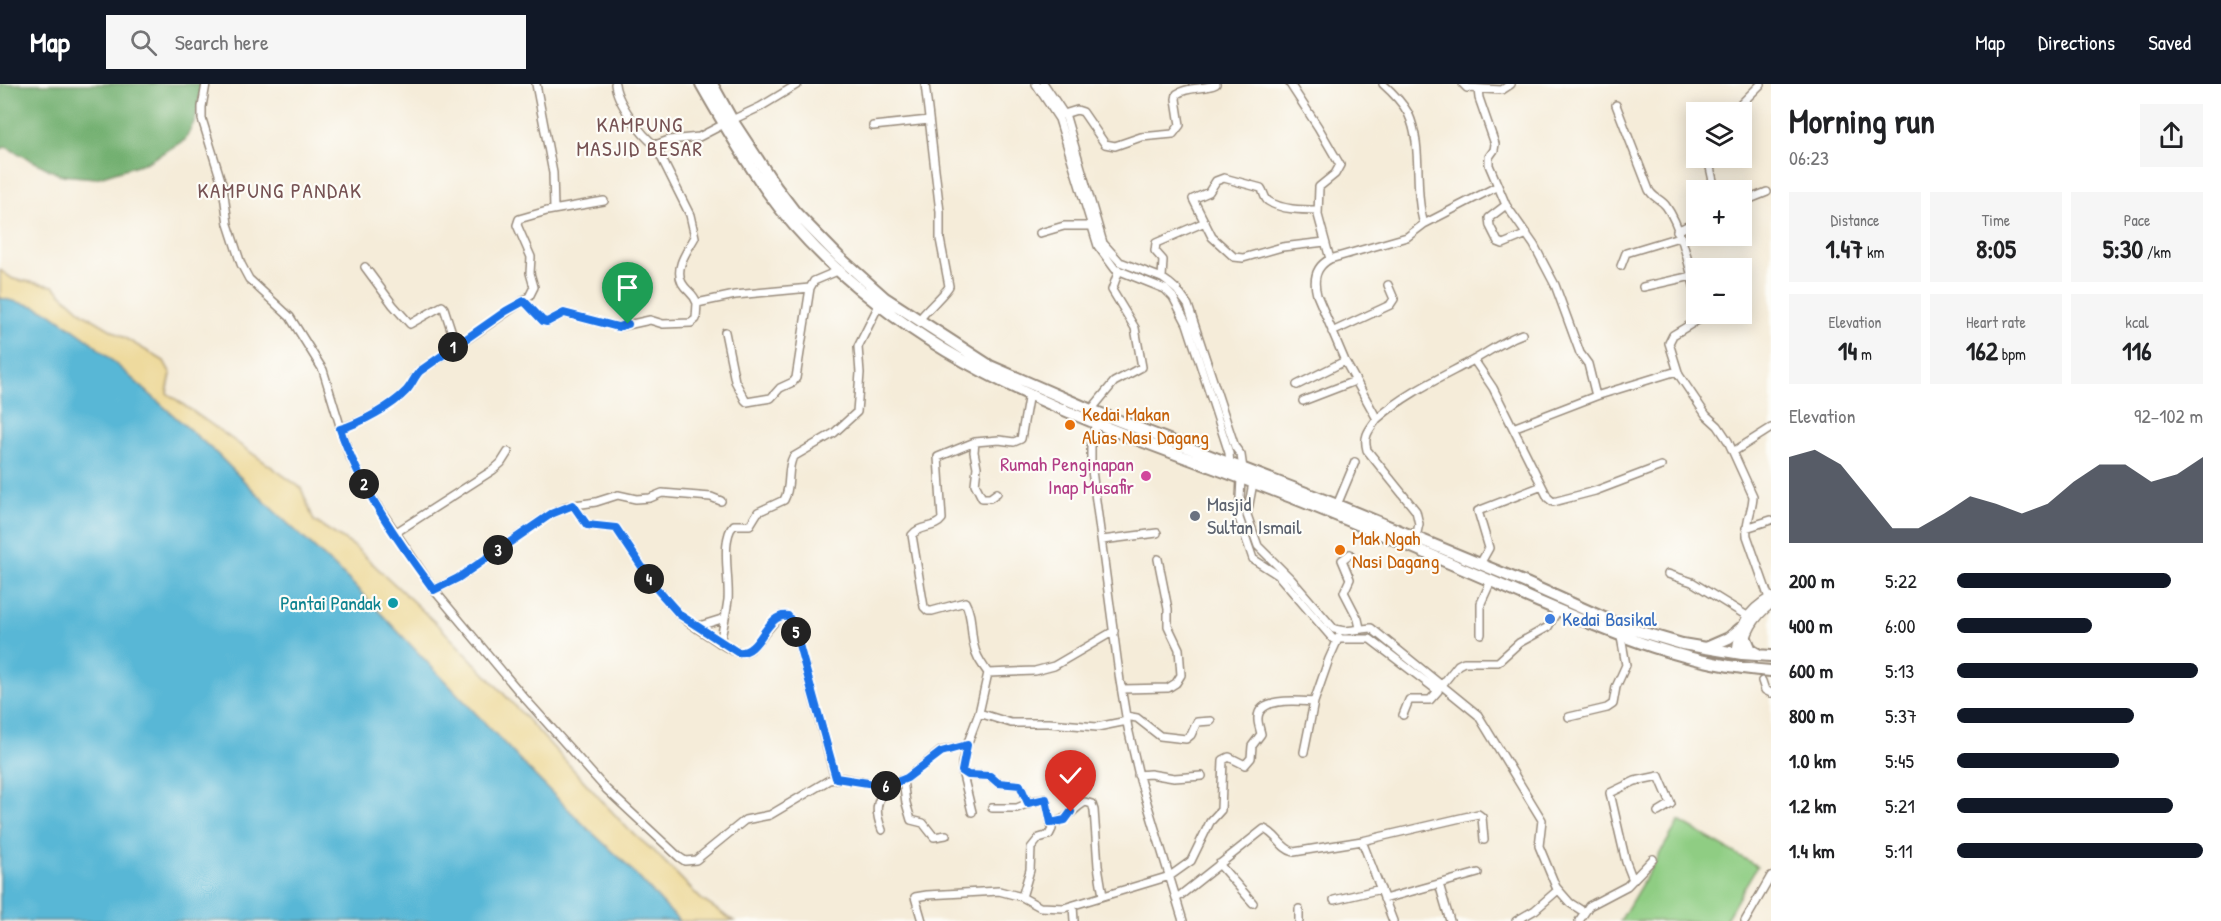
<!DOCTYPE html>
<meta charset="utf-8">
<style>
:root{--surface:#fff;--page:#f6f6f6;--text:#202124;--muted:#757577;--accent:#111827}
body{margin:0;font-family:"Patrick Hand",sans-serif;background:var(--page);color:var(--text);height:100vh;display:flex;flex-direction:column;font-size:22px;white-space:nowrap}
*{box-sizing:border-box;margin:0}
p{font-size:20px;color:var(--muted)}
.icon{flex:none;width:33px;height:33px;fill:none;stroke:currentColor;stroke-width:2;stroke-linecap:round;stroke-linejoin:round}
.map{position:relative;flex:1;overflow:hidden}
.details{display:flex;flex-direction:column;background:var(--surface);width:450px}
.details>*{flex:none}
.buttons{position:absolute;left:1686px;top:18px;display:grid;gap:12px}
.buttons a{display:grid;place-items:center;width:66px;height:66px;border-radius:0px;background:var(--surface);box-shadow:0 3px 15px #0003;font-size:30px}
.pin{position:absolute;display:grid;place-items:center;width:51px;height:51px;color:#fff;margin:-62px -26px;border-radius:50% 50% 50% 0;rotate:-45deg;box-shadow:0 0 6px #0007}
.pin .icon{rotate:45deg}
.km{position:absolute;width:30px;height:30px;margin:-15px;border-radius:50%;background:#222;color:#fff;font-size:16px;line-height:30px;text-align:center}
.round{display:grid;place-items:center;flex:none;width:63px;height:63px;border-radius:0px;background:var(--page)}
.overview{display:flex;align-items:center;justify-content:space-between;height:102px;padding:0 18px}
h1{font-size:33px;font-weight:800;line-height:45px}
.metrics{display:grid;grid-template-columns:repeat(3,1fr);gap:9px;height:102px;padding:6px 18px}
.metrics div{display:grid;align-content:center;border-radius:0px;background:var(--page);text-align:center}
.metrics b{font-size:26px;font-weight:800}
.metrics small{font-size:16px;font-weight:400}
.metrics p{font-size:16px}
.chart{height:168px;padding:12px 18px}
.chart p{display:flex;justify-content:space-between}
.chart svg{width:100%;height:108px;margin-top:6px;fill:var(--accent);opacity:.7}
ul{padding:0 18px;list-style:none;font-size:20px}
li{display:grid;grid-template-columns:96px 72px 1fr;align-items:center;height:45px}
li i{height:15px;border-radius:8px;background:var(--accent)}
header{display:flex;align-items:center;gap:36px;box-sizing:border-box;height:84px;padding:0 30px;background:var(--accent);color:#fff}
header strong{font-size:28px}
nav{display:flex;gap:33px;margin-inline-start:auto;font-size:21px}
.search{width:420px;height:54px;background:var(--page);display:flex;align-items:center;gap:15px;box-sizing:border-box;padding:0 21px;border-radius:0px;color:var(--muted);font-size:22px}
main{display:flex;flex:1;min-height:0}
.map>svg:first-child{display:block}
.green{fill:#8fcd83;stroke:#657c50;stroke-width:1.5}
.forest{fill:#73b071;stroke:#576d48;stroke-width:1.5}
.sand{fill:#eeda9e;stroke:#94825e;stroke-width:1.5}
.water{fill:#58b7d6;stroke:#4a707a;stroke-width:1.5}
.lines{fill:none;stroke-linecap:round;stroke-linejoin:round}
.minor-casing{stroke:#988b7c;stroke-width:10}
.tertiary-casing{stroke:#988b7c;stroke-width:11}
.trunk-casing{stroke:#988b7c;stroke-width:14}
.minor{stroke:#fff;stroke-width:7}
.tertiary{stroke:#fff;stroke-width:8}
.trunk{stroke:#fff;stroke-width:10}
.route-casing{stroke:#fff;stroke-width:12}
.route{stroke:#1a73e8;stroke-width:8}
.food-dot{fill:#e8710a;stroke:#fdfcf7;stroke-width:2}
.hotel-dot{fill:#d1479c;stroke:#fdfcf7;stroke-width:2}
.worship-dot{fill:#6b7280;stroke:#fdfcf7;stroke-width:2}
.culture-dot{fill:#0f9aa8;stroke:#fdfcf7;stroke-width:2}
.shop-dot{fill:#3f7fe0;stroke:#fdfcf7;stroke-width:2}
.labels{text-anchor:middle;stroke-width:4.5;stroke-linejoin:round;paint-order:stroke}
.food-label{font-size:20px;fill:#c56008;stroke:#fdfcf7;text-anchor:start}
.hotel-label{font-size:20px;fill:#b23c85;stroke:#fdfcf7;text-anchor:end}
.worship-label{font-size:20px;fill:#5b616d;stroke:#fdfcf7;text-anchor:start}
.culture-label{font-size:20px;fill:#0d838f;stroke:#fdfcf7;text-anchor:end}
.shop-label{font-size:20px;fill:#366cbe;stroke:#fdfcf7;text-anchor:start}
.neighbourhood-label{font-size:21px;letter-spacing:1.5px;fill:#765253;stroke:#fdfcf7}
</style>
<header>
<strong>Map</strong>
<div class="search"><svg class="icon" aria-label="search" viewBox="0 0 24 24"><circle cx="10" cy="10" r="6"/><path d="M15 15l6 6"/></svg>Search here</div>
<nav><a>Map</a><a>Directions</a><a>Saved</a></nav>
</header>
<main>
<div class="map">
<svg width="1771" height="837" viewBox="0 0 1771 837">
<rect width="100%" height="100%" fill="#fdfcf7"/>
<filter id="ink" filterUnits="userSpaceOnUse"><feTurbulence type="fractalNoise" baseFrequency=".0167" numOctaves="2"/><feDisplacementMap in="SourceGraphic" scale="12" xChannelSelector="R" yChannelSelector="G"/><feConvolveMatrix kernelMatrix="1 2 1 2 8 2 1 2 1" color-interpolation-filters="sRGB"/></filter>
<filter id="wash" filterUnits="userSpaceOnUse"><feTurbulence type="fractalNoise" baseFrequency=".008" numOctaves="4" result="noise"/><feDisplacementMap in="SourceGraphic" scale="24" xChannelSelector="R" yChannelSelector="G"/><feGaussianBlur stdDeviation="1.35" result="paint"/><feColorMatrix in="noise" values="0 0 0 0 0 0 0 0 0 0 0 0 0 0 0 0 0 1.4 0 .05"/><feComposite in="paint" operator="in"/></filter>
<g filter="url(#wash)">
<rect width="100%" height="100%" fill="#f5ecd9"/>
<path class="green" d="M 1679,737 L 1757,782 L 1725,837 L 1620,837 Z"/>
<path class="forest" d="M 0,0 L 202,0 L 196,34 L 185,56 L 147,78 L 96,94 L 60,91 L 6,63 L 0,65 Z"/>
<path class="sand" d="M 0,186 L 13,195 L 53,202 L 84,230 L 164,277 L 171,290 L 167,309 L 301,404 L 314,437 L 354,462 L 441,544 L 491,596 L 628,745 L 656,769 L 702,816 L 734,837 L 679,837 L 623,777 L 588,745 L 536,693 L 350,497 L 273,426 L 217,370 L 91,258 L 50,229 L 0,214 Z"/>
<path class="water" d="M 0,214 L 34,222 L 50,229 L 91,258 L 217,370 L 273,426 L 350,497 L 536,693 L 588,745 L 623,777 L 679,837 L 0,837 Z"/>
</g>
<g filter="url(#ink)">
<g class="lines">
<defs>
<path id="minor" d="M 206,0 L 202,23 L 202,35 L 223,103 L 228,140 L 241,180 L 249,195 L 290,233 L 323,286 L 349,371 L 370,410 L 434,506 L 521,610 L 606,705 L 679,773 L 685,777 L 696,776 L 745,736 L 770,731 L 829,696 L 841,694 L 887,702 L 907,694 L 941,667 L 967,661
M 536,0 L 553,89 L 554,125
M 615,0 C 617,18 641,51 655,61 L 690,131 L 695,153 C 688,166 674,183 682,199 C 687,208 693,208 697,219
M 1036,0 L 1059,35 L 1098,162 L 1115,185 L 1165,205 L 1173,213 L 1187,240 L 1229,369 L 1230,380
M 1044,0 L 1066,33 L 1103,159 L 1120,178 L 1162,194 L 1169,199 L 1177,206 L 1188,221 L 1235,363 L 1241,371 L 1243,385
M 1290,0 L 1318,43 L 1340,81 L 1335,90 L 1319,103 L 1318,131 L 1330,175 C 1315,183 1313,196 1317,211 L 1345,277 L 1377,335 C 1369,346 1363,352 1367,366 L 1416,427 L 1419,440 L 1416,453
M 1383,0 C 1392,8 1402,18 1408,29 C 1424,63 1413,104 1424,140
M 1463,0 L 1467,4 L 1502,6 L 1511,0
M 1478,5 L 1479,14 L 1495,60 L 1494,66 L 1489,73 L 1489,81 L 1506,121 L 1534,161 L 1555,201 L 1580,269 L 1588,280 L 1596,312
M 1616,21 L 1649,106 C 1653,114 1661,115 1666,122 C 1681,142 1690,185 1696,210
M 1733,28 L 1761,0
M 1064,30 L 1077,26 L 1083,28 L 1105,60 L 1115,62 L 1141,53 L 1173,50 L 1180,41 L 1176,15 L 1177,10 C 1189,2 1204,6 1216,0
M 732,36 L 760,23 L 798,0
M 873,42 L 929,36
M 655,61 L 669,56 L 699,53 L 724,40
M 1708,74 L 1715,106
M 1742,118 L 1767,108
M 1506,121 L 1489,134 L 1490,142 L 1498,158 L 1503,160 L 1527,150
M 1317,126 C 1303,126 1281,126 1268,117 C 1264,114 1264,108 1261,104 L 1224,94 L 1216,97 L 1209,108 L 1193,115 L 1212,153 L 1234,173 L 1243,174 L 1282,163 L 1325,158
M 1677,147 L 1696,138
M 1040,149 L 1064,142 L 1091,142
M 1330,175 L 1407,153 L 1424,140 L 1498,102
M 1621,182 L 1626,169 L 1679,153
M 365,183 L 393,221 L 410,240 L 442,222 L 444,224 L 456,261
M 1162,194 L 1163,176 L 1155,167 L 1156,159 L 1205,138
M 1643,203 L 1692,192
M 524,217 L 543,237 L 547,238 L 564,229 L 618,243 L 650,236 L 663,240 L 691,239 L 696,235 L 697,219 L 735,211 L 810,204 L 814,197 L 840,186
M 1742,229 L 1744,233
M 1708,230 L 1673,251 L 1669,259 L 1679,291 L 1706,331 L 1718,342 L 1728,357 L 1753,412 C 1753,426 1745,438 1747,452 L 1770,517
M 919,236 C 925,227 947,208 949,202 L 940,155 L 940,128 L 925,0
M 725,248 L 735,297 L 745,316 L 747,318 L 771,314 L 780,304 L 793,298 L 796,294 L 810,204
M 1332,248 L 1390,221 L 1394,215 L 1388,201
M 1474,276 L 1493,304 L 1513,344 L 1596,312 L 1677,287
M 1297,301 L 1345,277
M 1303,317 L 1355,297
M 1091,326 L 1114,298 L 1142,283 L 1135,244 L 1112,206 L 1119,186
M 1377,335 C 1404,311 1436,296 1468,279 C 1488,269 1500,258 1522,250
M 1096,338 L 1091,361 L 1091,379 L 1120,597 L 1128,644 L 1140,696 L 1183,837
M 340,344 C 361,339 392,322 406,307 C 412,301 414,293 420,287 L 529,213 L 534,203 L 530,189 L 531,173 L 517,141 L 519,135 L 547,127 L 604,117
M 1513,344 L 1548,414 L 1553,418 L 1595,407 L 1661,382
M 975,358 L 974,368 L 977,383 L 975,400 L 982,414 L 990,414 L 997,409
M 1733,368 L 1771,344
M 1241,394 L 1239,434 L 1253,475 L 1278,491 L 1333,555 L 1370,555 L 1438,607 L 1430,616 L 1409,616 L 1403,631
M 1253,399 L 1247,431 L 1258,462 L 1291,495 L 1334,545 L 1345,547 L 1371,544 L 1478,631 L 1542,736 L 1539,762 L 1556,803 L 1570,819 L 1584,828
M 573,421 L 587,441 L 616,444 C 637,474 654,505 680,531 C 691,542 705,549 718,558 C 729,565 739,573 751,565 L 777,535 L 781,532 L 788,532 L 793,539 L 835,694
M 1337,421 L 1355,378
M 1746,444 L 1771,436
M 395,449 L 493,386 L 501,379 L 508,368
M 1102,456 L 1157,449
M 1350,470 L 1342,476 L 1350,495 L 1344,508 L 1358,535 L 1360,544
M 1480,480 L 1489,464 L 1478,427 L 1542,402
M 1668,490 L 1692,498 L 1752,535
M 434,506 L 458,494 L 546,433 L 568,422 L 596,418 L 618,411 L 636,415 L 650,414 L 662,409 L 711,413 L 721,417
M 696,543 L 725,534
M 1481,550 L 1481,519 L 1491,497
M 720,559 C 723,545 726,530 728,516 C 730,497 720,454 734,441 L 750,441 L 758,428 L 784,416 C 792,402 786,386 793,373 L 834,349 L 857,328 L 860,289 L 858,263 L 879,221
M 988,589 C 982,580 976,573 974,562 C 970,547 973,532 965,518 L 932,527 L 928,527 L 924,523 L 912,451 C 919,441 935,445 942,435 L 938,373 L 975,358 L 999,356 L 1014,358 L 1021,355 L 1029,309
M 1762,597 L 1765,606 L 1771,609
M 1442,601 L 1458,581 L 1464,578 L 1498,578 L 1519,559 L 1548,543 L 1558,526
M 1122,605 L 1168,604 L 1176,599 L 1181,591 L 1179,565 L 1168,542 L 1168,525 L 1158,475
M 979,629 L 1011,639 L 1049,639 L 1097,643 L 1127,637
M 1126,632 L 1137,634 L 1160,652 L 1186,655 L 1191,651 L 1197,638 L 1211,637
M 1569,633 L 1607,624 L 1613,620 L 1616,603 L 1626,581 L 1621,553
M 1304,668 L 1314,618 L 1329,575 L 1339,553
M 962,687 L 968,691 L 990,692 L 998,699 L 1020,701 L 1028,719
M 1138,691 L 1150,690 L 1174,694 L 1202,692
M 903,696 L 906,719 L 911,736 L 923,739 L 934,753 L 946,751
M 992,724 L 1017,724 L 1033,717 L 1046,715 L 1052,745 L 1049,751 L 1039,754 L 1031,764 L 1030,786 L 1022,813
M 972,728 L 962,687 L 962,679 L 967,661 L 979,629 L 988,589 L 1035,587 L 1054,582 L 1114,547
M 1051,739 C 1069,736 1070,727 1085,718 L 1092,720 L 1094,726 L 1098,782 L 1103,812
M 882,746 C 875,728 875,718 887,702
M 1362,757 L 1393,837
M 1219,780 L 1253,819
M 1633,796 L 1626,778 L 1610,709 L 1635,697 L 1659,692 L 1671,720 L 1658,728
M 1439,800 L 1450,837
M 1177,814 L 1264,745 C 1277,750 1281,765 1294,768 L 1362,757 L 1478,730 L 1482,733 L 1484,756
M 1384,815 L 1478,789
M 1334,816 L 1381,805
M 1073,822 L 1074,837
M 922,837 L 915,813 L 927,811 L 999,807 L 1022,813 L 1040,823 L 1064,824 L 1170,792 L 1191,777 L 1210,738 L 1221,726 L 1223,676 L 1229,673 L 1245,681 L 1251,674 L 1252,662 L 1261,650 C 1260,645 1258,640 1258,636 C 1256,612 1300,617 1314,618
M 1299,837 L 1299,825
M 1516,837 L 1535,826 L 1558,806
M 1579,837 L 1589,822 L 1627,802 L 1653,775
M 1745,837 L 1771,792"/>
<path id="tertiary" d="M 1736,569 C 1740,542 1746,527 1771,513
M 1742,570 C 1746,548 1753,534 1771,520"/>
<path id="trunk" d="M 701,0 C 722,37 743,73 767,107 C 797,149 837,188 878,220 C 1004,320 1169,363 1316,423 C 1390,453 1464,485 1537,517 C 1614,550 1685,581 1771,587
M 712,0 L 732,36 L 776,103 L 795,128 L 839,173 L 885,214 L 990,282 L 1091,326 L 1337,421 L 1526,499 L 1624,543 L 1682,560 L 1742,570 L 1771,572
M 1745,552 L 1751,566 L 1758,570
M 1706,564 L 1729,554 L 1741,544"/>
</defs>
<use href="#minor" class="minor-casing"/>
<use href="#tertiary" class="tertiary-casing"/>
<use href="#trunk" class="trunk-casing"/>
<use href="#minor" class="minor"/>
<use href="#tertiary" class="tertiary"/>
<use href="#trunk" class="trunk"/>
</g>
</g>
<g class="lines" filter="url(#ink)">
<defs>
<path id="route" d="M 628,240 L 618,243 L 564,229 L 547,238 L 543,237 L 524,217 L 506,227 L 420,287 C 414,293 412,301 406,307 C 392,322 361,339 340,345 C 360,403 397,456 434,506 L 458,494 L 551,430 L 573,421 L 587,441 L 616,444 L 656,504 L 680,531 L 737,568 C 761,572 765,528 788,532 L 793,539 L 836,694 L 887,702 L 907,694 L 941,668 L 967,661 L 962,687 L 968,691 L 990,692 L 998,699 L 1020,701 L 1028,719 L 1046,715 L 1051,739 L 1065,736 L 1071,728"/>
</defs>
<use href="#route" class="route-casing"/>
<use href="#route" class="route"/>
</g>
<g class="food-dot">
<circle cx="1070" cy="341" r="6"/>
<circle cx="1340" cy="466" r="6"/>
</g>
<circle class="hotel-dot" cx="1146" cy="392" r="6"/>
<circle class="worship-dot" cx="1195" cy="432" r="6"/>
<circle class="culture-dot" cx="393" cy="519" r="6"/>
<circle class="shop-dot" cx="1550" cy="535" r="6"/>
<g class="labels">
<g class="food-label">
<text x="1082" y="337">Kedai Makan<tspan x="1082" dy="23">Alias Nasi Dagang</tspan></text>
<text x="1352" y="461">Mak Ngah<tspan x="1352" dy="23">Nasi Dagang</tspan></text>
</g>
<g class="hotel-label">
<text x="1134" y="387">Rumah Penginapan<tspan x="1134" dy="23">Inap Musafir</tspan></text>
</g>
<g class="worship-label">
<text x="1207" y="427">Masjid<tspan x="1207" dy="23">Sultan Ismail</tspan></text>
</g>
<g class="culture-label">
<text x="381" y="526">Pantai Pandak</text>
</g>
<g class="shop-label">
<text x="1562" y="542">Kedai Basikal</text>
</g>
<g class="neighbourhood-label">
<text x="640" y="48">KAMPUNG<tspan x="640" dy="24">MASJID BESAR</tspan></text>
<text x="280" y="114">KAMPUNG PANDAK</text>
</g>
</g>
</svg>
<div class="buttons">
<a><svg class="icon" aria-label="layers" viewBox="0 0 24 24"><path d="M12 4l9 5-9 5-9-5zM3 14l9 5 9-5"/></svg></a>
<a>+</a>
<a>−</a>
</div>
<div class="pin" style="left:628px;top:240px;background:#1e9e55"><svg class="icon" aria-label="arrive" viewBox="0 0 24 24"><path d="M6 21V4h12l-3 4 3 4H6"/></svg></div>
<div class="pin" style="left:1071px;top:728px;background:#d93025"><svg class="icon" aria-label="check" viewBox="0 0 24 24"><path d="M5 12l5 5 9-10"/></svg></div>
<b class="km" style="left:453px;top:263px">1</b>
<b class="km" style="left:364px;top:400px">2</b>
<b class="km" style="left:498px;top:466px">3</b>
<b class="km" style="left:649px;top:495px">4</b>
<b class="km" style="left:796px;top:548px">5</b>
<b class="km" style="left:886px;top:702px">6</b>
</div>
<section class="details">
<div class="overview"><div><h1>Morning run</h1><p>06:23</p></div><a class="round"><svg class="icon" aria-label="share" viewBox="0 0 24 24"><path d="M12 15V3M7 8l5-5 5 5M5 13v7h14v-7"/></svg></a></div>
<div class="metrics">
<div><p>Distance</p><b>1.47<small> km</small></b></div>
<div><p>Time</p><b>8:05</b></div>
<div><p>Pace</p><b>5:30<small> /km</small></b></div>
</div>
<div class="metrics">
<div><p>Elevation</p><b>14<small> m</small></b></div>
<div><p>Heart rate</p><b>162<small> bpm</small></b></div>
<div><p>kcal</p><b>116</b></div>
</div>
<div class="chart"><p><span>Elevation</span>92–102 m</p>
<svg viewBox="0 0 160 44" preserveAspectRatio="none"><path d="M0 44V9L10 6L20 12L30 25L40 38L50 38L60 32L70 25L80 28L90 32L100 28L110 19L120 12L130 12L140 19L150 16L160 9V44z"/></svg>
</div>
<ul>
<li><b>200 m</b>5:22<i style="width:87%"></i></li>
<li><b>400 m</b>6:00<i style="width:55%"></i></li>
<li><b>600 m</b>5:13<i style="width:98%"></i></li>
<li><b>800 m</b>5:37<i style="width:72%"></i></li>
<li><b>1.0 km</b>5:45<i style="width:66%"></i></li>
<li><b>1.2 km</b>5:21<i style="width:88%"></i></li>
<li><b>1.4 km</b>5:11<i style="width:100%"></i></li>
</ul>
</section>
</main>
